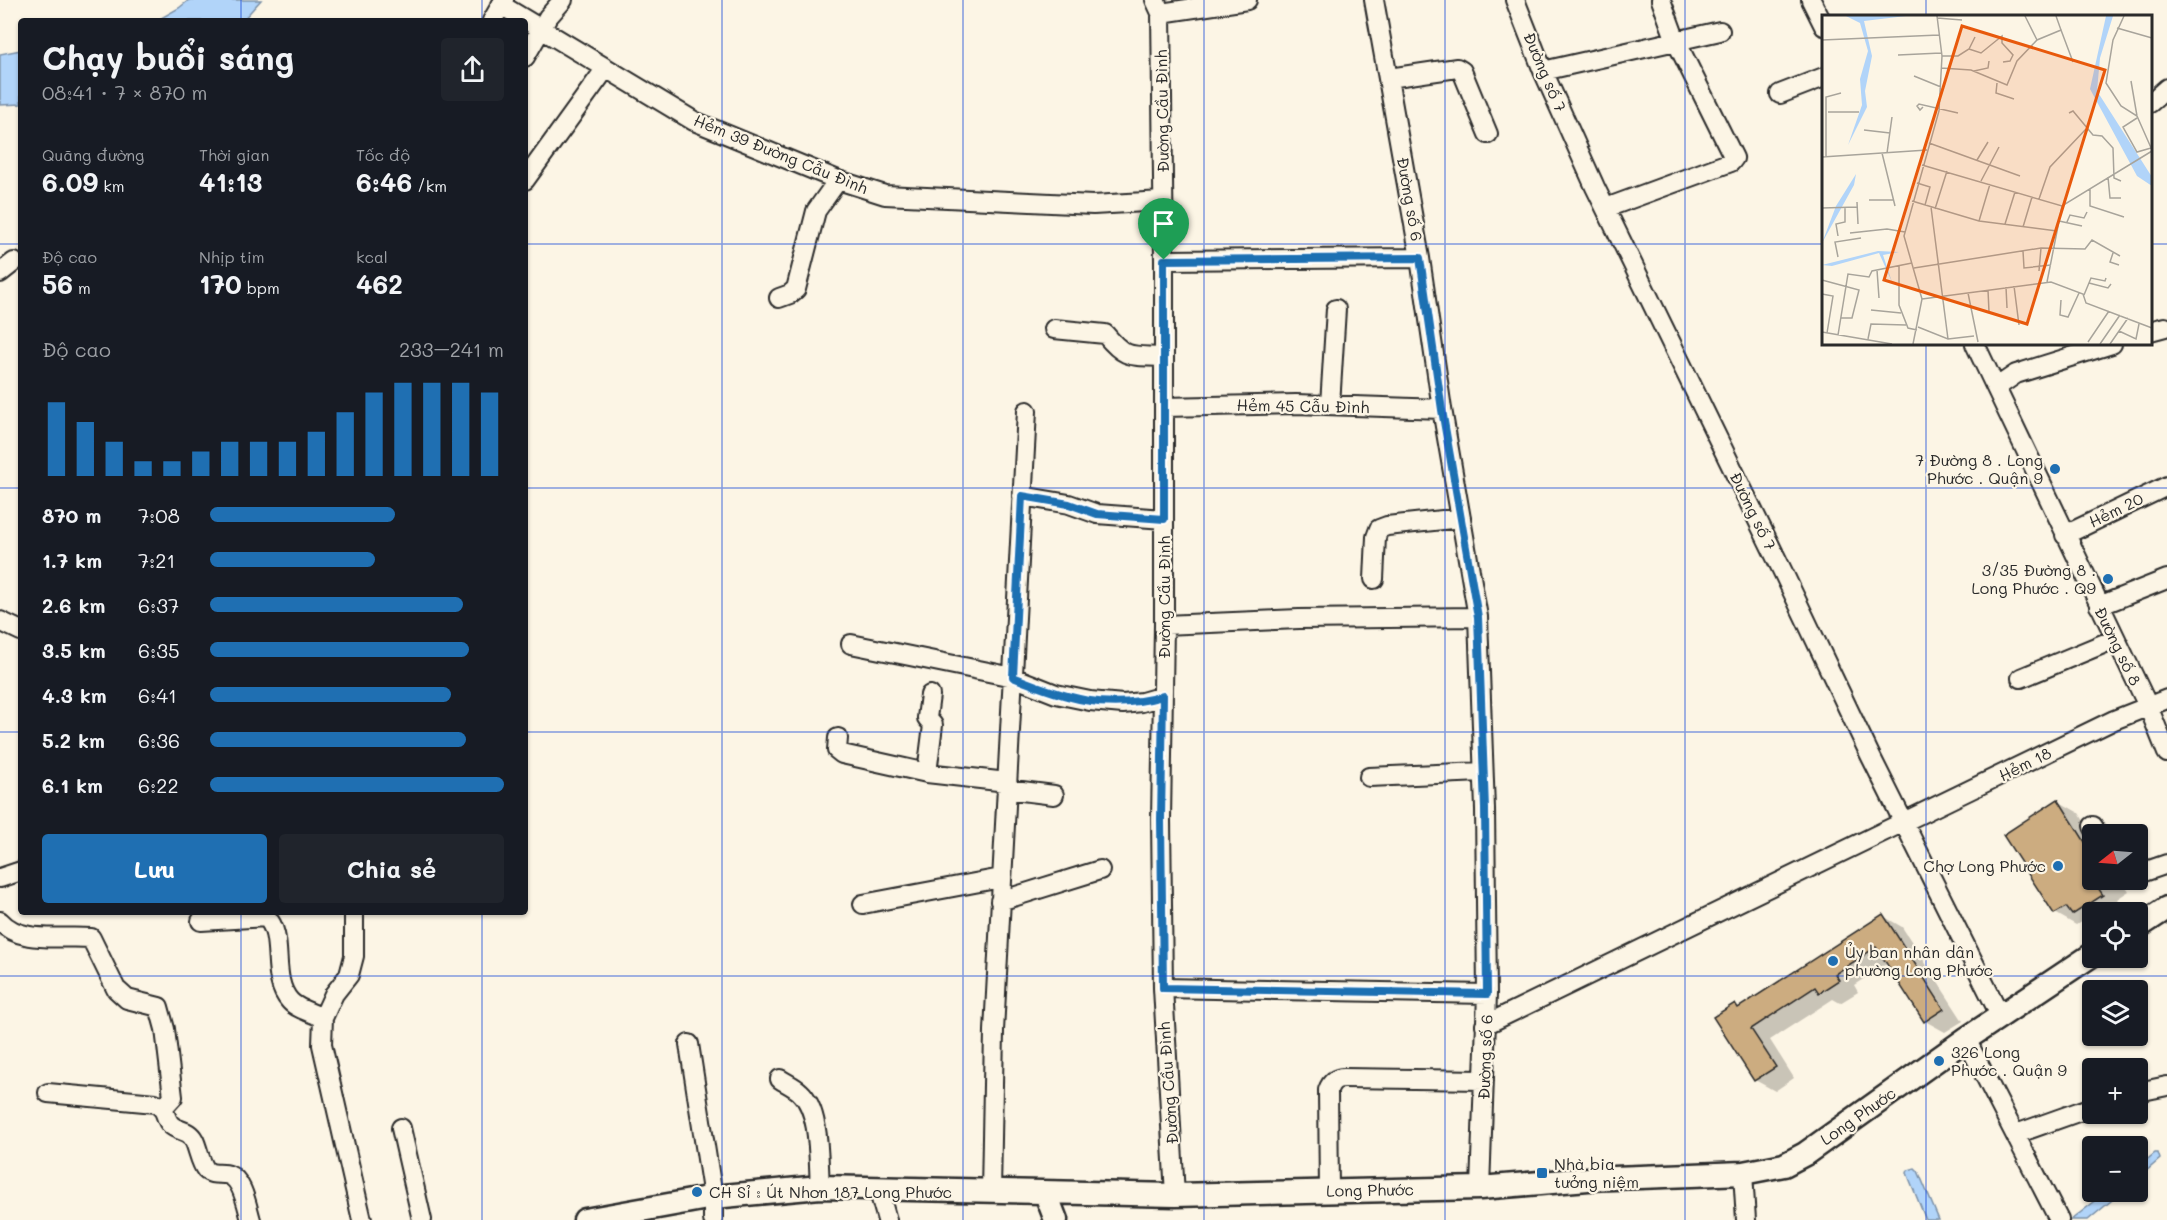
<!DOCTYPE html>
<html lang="vi">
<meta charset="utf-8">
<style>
:root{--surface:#171b24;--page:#20242c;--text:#f1f3f6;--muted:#9ea1a6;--accent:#1f6fb2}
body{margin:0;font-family:Mali,sans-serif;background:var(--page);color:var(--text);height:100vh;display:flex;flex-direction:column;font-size:22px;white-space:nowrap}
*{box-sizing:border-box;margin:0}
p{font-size:20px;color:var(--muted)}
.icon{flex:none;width:33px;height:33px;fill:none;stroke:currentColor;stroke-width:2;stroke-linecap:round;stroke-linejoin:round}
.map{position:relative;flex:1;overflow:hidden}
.drawer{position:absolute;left:18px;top:18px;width:510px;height:897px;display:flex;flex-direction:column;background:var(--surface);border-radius:6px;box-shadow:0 2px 4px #0004}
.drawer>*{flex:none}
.needle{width:39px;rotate:253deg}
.tools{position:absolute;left:2082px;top:824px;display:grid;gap:12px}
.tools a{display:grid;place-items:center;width:66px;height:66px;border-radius:6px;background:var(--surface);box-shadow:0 2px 4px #0004;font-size:30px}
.pin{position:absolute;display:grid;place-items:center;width:51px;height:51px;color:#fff;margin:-62px -26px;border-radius:50% 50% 50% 0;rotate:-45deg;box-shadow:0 0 6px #0007}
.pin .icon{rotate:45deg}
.round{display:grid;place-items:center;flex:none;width:63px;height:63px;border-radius:6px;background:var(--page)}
.summary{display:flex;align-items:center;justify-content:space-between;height:102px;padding:0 24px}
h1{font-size:33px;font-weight:800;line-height:45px}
.figures{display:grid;grid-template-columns:repeat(3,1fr);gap:9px;height:102px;padding:6px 24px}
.figures div{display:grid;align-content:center}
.figures b{font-size:26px;font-weight:800}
.figures small{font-size:16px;font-weight:400}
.figures p{font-size:16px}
.chart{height:168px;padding:12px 24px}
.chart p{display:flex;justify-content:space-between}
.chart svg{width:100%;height:108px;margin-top:6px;stroke:var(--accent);stroke-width:6}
.primary-button{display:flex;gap:12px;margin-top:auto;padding:12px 24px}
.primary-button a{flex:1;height:69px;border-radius:6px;background:var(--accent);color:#fff;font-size:24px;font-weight:800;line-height:69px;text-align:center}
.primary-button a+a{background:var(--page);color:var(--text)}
ul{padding:0 24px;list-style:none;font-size:20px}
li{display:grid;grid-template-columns:96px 72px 1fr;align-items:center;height:45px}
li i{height:15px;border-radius:8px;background:var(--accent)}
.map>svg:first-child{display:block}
.water{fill:#b1d4f9;stroke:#7b90a7;stroke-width:1.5}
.shadow{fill:#0003}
.building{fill:#ccac80;stroke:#2b2b2b;stroke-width:1.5}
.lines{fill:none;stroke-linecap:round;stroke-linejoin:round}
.minor-casing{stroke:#2b2b2b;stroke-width:22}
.tertiary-casing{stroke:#2b2b2b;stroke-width:27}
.minor{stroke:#fcf5e5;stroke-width:18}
.tertiary{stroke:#fcf5e5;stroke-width:22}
.route-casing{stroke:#fff;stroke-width:12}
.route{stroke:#1f6fb2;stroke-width:8}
.grid{fill:none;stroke:#1d4ed8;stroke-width:1.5;stroke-opacity:0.55}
.poi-dot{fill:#1f6fb2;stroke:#fcf5e5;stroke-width:2}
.labels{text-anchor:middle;stroke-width:4.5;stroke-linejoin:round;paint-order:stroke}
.street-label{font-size:16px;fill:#2b2b2b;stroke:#fcf5e5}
.poi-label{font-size:16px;fill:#2b2b2b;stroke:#fcf5e5;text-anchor:start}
.inset-road{fill:none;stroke:#a8a49b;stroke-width:1.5}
.view{fill:#e8590c;fill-opacity:0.15;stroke:#e8590c;stroke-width:3}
.inset-edge{fill:none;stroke:#2b2b2b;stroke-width:3}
</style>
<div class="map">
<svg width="2167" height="1220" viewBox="0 0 2167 1220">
<rect width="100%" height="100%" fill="#fcf5e5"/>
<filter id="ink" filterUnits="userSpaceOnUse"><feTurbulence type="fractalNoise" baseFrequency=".0167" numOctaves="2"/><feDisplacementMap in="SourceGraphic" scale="12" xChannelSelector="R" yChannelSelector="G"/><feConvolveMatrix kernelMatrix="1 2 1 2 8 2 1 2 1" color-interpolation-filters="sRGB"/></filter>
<g filter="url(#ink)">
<path class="water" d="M 189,0 L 261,0 L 242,21 L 156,21 L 179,8 Z
M 21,50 L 21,104 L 0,105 L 0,54 Z
M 2155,1153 L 2158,1153 L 2160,1159 L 2138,1178 L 2138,1167 Z
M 1915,1168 L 1918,1171 L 1939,1220 L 1926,1220 L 1907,1173 L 1908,1170 Z
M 2108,1191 L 2123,1191 L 2088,1220 L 2071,1220 Z"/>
<path class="shadow" d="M 2058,801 L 2079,813 L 2092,834 L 2092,879 L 2121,879 L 2129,891 L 2117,899 L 2123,907 L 2115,912 L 2092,912 L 2092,925 L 2084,920 L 2076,925 L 2055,913 Z
M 1883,916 L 1902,927 L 1963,1021 L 1945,1032 L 1925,1021 L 1888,963 L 1854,985 L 1858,992 L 1840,1003 L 1833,999 L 1770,1040 L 1794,1078 L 1775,1091 L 1755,1080 L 1735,1005 L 1740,1008 Z"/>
<path class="building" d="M 2058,799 L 2092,853 L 2092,879 L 2103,895 L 2072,915 L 2066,907 L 2054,914 L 2003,835 Z
M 1883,914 L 1944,1009 L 1924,1022 L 1876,947 L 1835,974 L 1839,980 L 1819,993 L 1815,987 L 1751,1029 L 1776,1067 L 1754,1081 L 1713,1017 L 1735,1003 L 1738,1008 Z"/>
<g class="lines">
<defs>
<path id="minor" d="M 1155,0 L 1161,13 L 1164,260 L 1164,625 L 1161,820 L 1163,988 L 1175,1195
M 1374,0 L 1420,258 L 1442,409 L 1478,617 L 1485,809 L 1487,994 L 1480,1188
M 1515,0 L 1543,71 L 1595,187 L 1783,572 L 1870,755 L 2001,1017
M 1811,0 L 1824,26
M 501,5 L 694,121 L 838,180 L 885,195 L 1093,205 L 1163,201
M 1161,13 L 1247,0
M 492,21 L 504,0
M 525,57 L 548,17 L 563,0
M 1543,71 L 1720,31
M 1389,78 L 1457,68 L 1462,71 L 1488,134
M 1780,94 L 1824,77
M 2150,103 L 2167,88
M 525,180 L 606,68
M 1606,208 L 1731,162 L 1734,158 L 1676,41 L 1661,0
M 1164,260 L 1420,258
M 0,273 L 14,262
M 779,298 L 790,294 L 796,289 L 816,211 L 838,180
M 1054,329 L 1105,334 C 1127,361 1132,355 1164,357
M 2150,331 L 2165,327
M 1975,344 L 2148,706 L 2167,753
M 1997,387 L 2016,374 L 2112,344
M 1330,405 L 1336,309
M 1164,407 L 1296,404 L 1442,409
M 1022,496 L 1069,504 L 1097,514 L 1164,519
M 2065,535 L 2167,486
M 1374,579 L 1376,537 L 1379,529 L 1387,526 L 1461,518
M 2099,606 L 2167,579
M 0,621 L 21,631
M 1164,625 L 1299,619 L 1478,617
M 851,644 L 1013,677 L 1056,694 L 1090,701 L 1123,704 L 1142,702 L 1163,696
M 2021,678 L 2115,639
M 838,738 L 837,750 L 842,754 L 927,773 L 1007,782
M 927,773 L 933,725 L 927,718 L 930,695
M 1369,777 L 1482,772
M 1006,789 L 1054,795
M 2093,826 L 2097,834
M 2138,874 L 2167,864
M 0,878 L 21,871
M 1000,901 L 1100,870
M 863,904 L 1001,878
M 354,912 L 354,956 L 349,975 L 334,994 L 323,1018 L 322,1045 L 362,1220
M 0,921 C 21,945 61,935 91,938 L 116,989 L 127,999 L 159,1007 L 165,1029 L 173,1097 L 163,1108
M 201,921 L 266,917 C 286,936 269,978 290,1001 C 297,1009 313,1013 323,1018
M 1163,988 L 1487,994
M 1485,1025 L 2114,720 L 2167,699
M 1966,1039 L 2059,1220
M 689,1044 L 713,1197 L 713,1220
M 780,1079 C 786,1083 795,1087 800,1092 C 821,1111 818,1161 820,1187
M 2138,1092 L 2167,1086
M 48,1093 L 155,1103 C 169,1111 163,1117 171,1125 C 179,1132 188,1129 194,1140 C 198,1148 200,1163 206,1170 C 212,1176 222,1172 229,1175 C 243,1180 247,1207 251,1220
M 401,1128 L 422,1220
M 2016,1134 L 2092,1107
M 1743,1173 L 1746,1220
M 878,1188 L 887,1220
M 1329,1191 L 1328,1090 C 1331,1082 1335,1078 1344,1078 L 1484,1080
M 991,1192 L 994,1031 L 1027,411"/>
<path id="tertiary" d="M 2138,927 L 2167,908
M 1046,1194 L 1056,1220
M 585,1220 L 713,1197 L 820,1187 L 1175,1195 L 1480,1188 L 1588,1179 L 1743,1173 L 1784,1165 L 1805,1154 L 1966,1039 L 2092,955"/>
</defs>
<use href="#minor" class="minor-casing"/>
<use href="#tertiary" class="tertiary-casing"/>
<use href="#minor" class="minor"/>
<use href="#tertiary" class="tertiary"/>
</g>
</g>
<g class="lines" filter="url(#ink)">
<defs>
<path id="route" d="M 1420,258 L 1442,410 L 1478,617 L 1485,809 L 1487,994 L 1163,988 L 1161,820 L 1163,696 C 1106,712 1065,698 1013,677 L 1022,496 L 1069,504 L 1097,514 L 1164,519 L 1164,260 Z"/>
</defs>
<use href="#route" class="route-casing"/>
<use href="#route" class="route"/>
</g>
<path class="grid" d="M 241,0 L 241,21M 482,0 L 482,21M 722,0 L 722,1220M 963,0 L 963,1220M 1204,0 L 1204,1220M 1445,0 L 1445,1220M 1685,0 L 1685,1220M 1926,0 L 1926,16M 0,244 L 21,244M 525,244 L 1824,244M 2150,244 L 2167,244M 1926,344 L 1926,1220M 0,488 L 21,488M 525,488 L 2167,488M 0,732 L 21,732M 525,732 L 2167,732M 241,912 L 241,1220M 482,912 L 482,1220M 0,976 L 2167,976"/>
<g class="poi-dot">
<circle cx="2055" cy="469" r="6"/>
<circle cx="2108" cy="579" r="6"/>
<circle cx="2058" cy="866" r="6"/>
<circle cx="1833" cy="961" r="6"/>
<circle cx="1939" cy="1061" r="6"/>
<rect x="1536" y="1167" width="12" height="12" rx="3"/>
<circle cx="697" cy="1192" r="6"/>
</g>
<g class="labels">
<g class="street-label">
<text transform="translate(1545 72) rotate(67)" y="6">Đường số 7</text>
<text transform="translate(1162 111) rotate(-91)" y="6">Đường Cầu Đình</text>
<text transform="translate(781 154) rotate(22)" y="6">Hẻm 39 Đường Cẫu Đình</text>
<text transform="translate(1410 199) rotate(80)" y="6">Đường số 6</text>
<text transform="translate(1303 406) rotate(1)" y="6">Hẻm 45 Cẫu Đình</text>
<text transform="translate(2116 510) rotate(-26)" y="6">Hẻm 20</text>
<text transform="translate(1753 511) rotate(64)" y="6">Đường số 7</text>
<text transform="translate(1164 597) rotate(-90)" y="6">Đường Cầu Đình</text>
<text transform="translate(2118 646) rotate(64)" y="6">Đường số 8</text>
<text transform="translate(2025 764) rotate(-26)" y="6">Hẻm 18</text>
<text transform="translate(1485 1057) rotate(-88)" y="6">Đường số 6</text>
<text transform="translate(1168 1083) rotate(-94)" y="6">Đường Cầu Đình</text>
<text transform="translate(1858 1116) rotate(-35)" y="6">Long Phước</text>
<text transform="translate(1370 1190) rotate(-1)" y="6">Long Phước</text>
</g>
<g class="poi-label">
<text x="2043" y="466" text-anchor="end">7 Đường 8 . Long<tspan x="2043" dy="18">Phước . Quận 9</tspan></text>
<text x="2096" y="576" text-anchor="end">3/35 Đường 8 .<tspan x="2096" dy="18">Long Phước . Q9</tspan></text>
<text x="2046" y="872" text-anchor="end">Chợ Long Phước</text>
<text x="1845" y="958">Ủy ban nhân dân<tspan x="1845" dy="18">phường Long Phước</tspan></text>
<text x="1951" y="1058">326 Long<tspan x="1951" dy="18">Phước . Quận 9</tspan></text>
<text x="1554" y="1170">Nhà bia<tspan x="1554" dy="18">tưởng niệm</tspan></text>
<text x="709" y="1198">CH Sỉ : Út Nhơn 187 Long Phước</text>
</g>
</g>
<g transform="translate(1822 15)">
<rect width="330" height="330" fill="#fcf5e5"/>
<path d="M 24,1 L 84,1 L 42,6 L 50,41 L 43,76 L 45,92 L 26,130 L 40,90 L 38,64 L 46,36 L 38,8 ZM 284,1 L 291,1 L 278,43 L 275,76 L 330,162 L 330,171 L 315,161 L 268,74 ZM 34,159 L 32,170 L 0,228 L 14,191 ZM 56,236 L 77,237 L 61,240 L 70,267 L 57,238 L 10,251 L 0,250 Z" fill="#b1d4f9"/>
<path class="inset-road" d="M 203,1 L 215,25M 302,1 L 291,25 L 284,68 L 299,91 L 315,101 L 330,135M 115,3 L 140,5M 295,13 L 330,23M 239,15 L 251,47M 0,25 L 117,20M 147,34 L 159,38 L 180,21 L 180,28 L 191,40 L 188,46 L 181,47M 76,40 L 119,38M 120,41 L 136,41 L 147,34 L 153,22M 119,53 L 149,55 L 185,70 L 195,46 L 215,25 L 239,15 L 234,1M 152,56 L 166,53 L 167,46M 92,61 L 119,72M 309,66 L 315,101M 175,68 L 174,78 L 192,84M 101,92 L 98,95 L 95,91 L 97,89 L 136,98M 6,97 L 37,97M 247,98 L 251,96 L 271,120 L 280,121 L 291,133 L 292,163 L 299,166M 315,103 L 301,112 L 315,137 L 329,133M 42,115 L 68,118M 107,128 L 198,161M 60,138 L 73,191M 65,138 L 70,102M 0,142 L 105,135M 4,142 L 4,82 L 19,78M 155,145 L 166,127M 100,150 L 240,191 L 330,136M 286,162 L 288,183 L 299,183M 159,166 L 177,132M 95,168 L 108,172 L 103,190M 268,174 L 268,191 L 302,202M 217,184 L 228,152 L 264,114M 47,185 L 71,185M 90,186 L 157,206 L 235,216M 35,187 L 36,209M 109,192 L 126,324M 0,193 L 35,192M 113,194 L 125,156M 157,206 L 168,169M 237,206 L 260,211M 245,207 L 248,200 L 262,203 L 265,197M 183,209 L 193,177M 201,212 L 210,182M 28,218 L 65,214 L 83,217M 16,221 L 14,209 L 23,207 L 23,192M 201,236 L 202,253 L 229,250M 291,238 L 288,247 L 297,250M 16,242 L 13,227 L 39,223M 77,251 L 77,290 L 86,313 L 95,315M 92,253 L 219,233 L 263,234 L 270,225 L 298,241M 55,255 L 57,283M 217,256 L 219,233M 0,265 L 37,275 L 30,303 L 19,303M 225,267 L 240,191M 267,268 L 286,273 L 289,269M 192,271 L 197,310M 184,272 L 185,293M 166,275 L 167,297M 146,278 L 156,327M 0,279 L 11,281 L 5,318M 262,280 L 269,263 L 283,266 L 284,263M 100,284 L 229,267 L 261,279 L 264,288 L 330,313M 239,285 L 238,300 L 246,302 L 257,278M 49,295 L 79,298M 96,312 L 126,324 L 152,321M 297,316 L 314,324 L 317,309M 0,317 L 70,329M 16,320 L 26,259 L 47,262 L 50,256 L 90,248M 46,324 L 49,309 L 84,310M 266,327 L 287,296M 91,329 L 100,284 L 82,221 L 117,96 L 120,41 L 115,1M 278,329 L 298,300M 288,329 L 306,303"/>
<path class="view" d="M 140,11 L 283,55 L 205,309 L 62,265 Z"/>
<rect width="330" height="330" class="inset-edge"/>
</g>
</svg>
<div class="tools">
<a><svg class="needle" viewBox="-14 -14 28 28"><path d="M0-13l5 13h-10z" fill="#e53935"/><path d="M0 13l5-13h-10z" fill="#9ea1a6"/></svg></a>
<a><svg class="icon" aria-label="locate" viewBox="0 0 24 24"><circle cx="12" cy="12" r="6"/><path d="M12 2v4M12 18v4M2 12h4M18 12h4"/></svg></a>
<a><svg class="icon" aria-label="layers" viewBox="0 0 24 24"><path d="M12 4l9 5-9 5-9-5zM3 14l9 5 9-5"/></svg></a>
<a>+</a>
<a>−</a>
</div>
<div class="pin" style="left:1164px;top:260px;background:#1e9e55"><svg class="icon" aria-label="arrive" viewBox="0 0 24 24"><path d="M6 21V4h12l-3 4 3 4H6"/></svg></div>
<section class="drawer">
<div class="summary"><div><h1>Chạy buổi sáng</h1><p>08:41 · 7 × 870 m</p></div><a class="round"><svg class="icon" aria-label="share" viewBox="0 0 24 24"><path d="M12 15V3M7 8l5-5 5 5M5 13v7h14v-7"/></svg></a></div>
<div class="figures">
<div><p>Quãng đường</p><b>6.09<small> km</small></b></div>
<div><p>Thời gian</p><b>41:13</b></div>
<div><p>Tốc độ</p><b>6:46<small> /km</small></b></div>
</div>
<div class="figures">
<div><p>Độ cao</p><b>56<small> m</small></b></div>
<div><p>Nhịp tim</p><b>170<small> bpm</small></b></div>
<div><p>kcal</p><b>462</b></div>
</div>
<div class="chart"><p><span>Độ cao</span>233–241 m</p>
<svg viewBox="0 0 160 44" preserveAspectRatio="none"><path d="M5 44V14M15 44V22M25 44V30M35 44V38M45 44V38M55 44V34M65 44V30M75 44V30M85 44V30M95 44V26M105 44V18M115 44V10M125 44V6M135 44V6M145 44V6M155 44V10"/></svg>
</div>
<ul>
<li><b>870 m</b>7:08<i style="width:63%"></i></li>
<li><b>1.7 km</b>7:21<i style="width:56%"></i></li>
<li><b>2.6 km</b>6:37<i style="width:86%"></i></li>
<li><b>3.5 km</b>6:35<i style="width:88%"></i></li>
<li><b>4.3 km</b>6:41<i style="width:82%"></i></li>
<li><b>5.2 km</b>6:36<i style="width:87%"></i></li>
<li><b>6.1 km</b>6:22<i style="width:100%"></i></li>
</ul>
<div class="primary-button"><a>Lưu</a><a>Chia sẻ</a></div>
</section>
</div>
